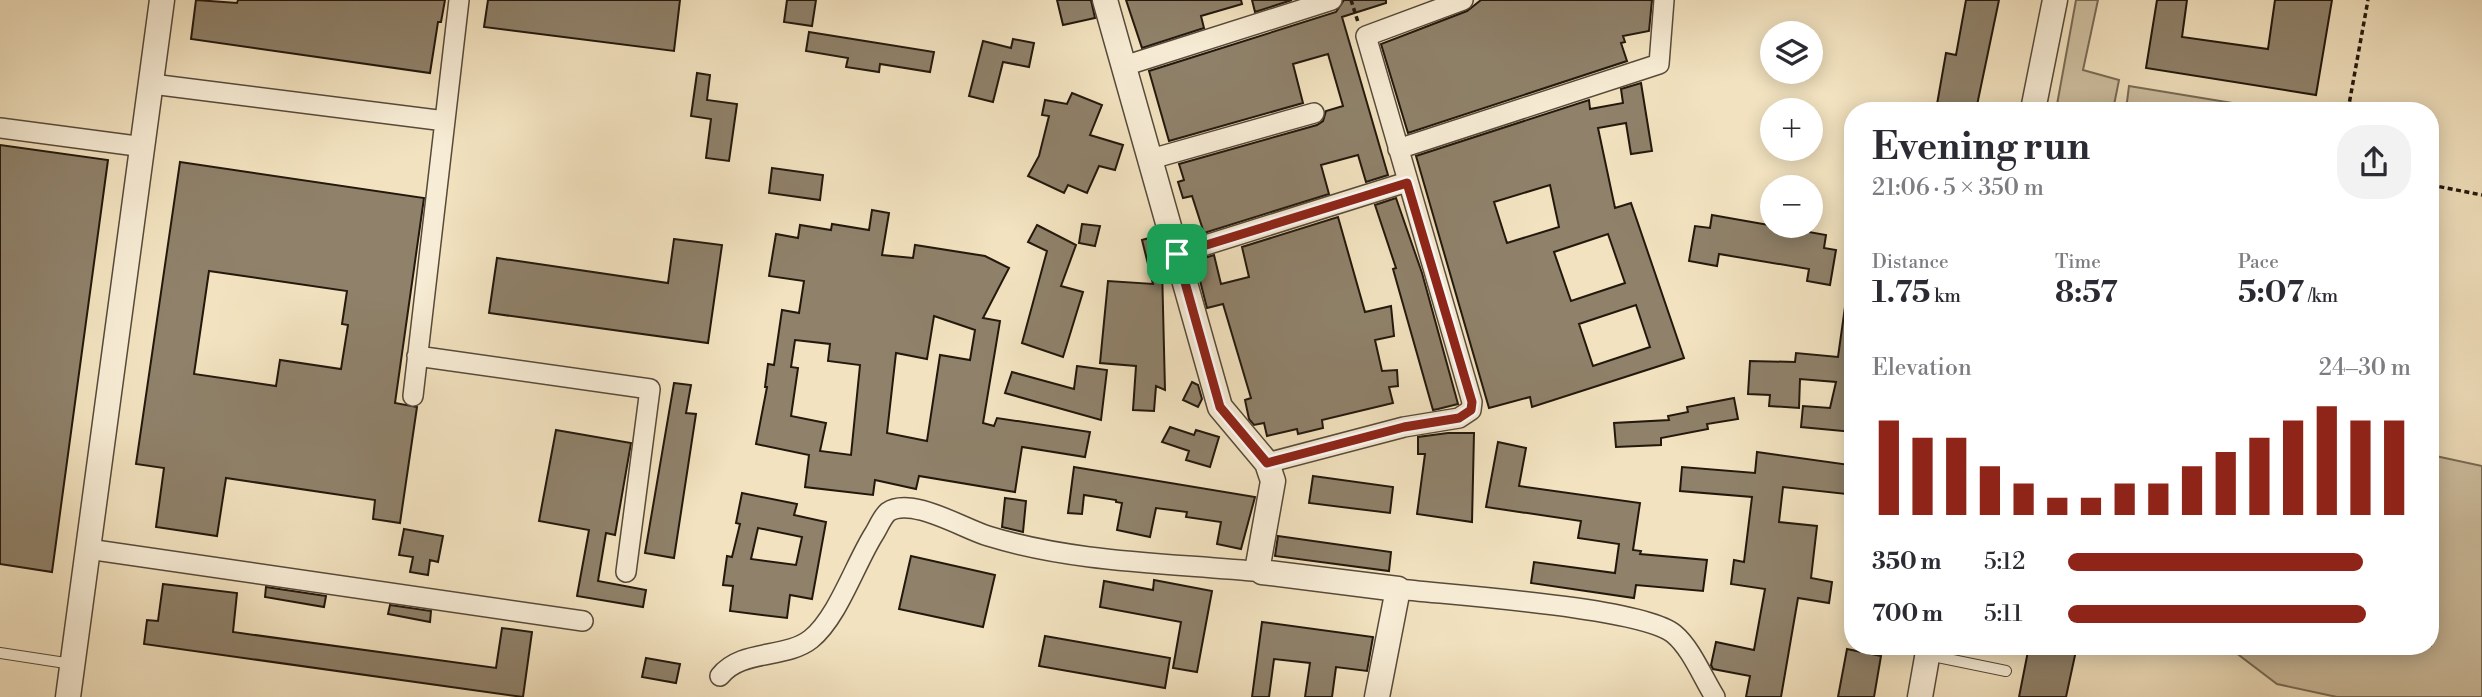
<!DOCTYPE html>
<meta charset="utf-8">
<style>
:root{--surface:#fff;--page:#f2f2f3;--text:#2b2b33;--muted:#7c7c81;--accent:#8f2418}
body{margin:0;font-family:"Libre Bodoni",serif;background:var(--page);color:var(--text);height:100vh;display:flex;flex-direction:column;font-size:26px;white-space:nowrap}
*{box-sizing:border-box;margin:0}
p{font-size:23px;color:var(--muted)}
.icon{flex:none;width:38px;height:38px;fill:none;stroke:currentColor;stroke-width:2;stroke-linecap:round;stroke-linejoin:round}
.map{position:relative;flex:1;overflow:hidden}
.drawer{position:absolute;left:1844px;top:102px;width:595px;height:553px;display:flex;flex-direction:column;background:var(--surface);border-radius:28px;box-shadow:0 4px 18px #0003}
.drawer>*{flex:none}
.fabs{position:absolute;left:1760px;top:21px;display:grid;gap:14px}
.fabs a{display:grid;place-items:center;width:63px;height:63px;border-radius:50%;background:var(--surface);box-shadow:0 4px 18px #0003;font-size:35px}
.pin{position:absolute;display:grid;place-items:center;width:60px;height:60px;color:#fff;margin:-30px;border-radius:14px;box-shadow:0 4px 10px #0006}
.round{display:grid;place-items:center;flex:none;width:74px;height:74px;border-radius:28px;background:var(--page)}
.overview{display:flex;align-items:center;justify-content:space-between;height:119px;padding:0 28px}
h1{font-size:38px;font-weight:700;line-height:52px}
.stats{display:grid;grid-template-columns:repeat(3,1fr);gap:10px;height:119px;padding:7px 28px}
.stats div{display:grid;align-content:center}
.stats b{font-size:30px;font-weight:700}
.stats small{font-size:19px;font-weight:400}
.stats p{font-size:19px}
.chart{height:196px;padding:14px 28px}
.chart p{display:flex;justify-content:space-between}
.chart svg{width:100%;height:126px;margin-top:7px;stroke:var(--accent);stroke-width:6}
ul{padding:0 28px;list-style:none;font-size:23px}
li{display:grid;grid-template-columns:112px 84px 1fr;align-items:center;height:52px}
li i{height:18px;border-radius:9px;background:var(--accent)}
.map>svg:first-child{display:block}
.green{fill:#cfc0a1;stroke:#796c57;stroke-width:2}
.building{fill:#8f816a;stroke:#23180d;stroke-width:2;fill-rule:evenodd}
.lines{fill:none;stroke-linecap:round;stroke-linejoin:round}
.service-casing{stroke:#574a3a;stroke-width:12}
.minor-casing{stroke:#574a3a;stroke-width:22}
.tertiary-casing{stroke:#574a3a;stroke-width:27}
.path{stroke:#23180d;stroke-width:3.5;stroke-dasharray:5 3.5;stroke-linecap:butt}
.service{stroke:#f7ecd5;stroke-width:10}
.minor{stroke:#f7ecd5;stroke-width:19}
.tertiary{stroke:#f7ecd5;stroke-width:24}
.route-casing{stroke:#fff;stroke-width:14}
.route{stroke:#8f2418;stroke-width:9}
</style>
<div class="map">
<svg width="2482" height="697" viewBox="0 0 2482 697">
<rect width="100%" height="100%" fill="#f2e2bf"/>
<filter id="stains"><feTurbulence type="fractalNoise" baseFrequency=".00286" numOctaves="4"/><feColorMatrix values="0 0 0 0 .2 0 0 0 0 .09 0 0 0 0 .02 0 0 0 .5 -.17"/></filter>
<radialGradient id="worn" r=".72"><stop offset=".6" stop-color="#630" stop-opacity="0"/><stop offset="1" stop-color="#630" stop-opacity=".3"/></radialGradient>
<path class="green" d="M 2076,0 L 2098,0 L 2083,70 L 2119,80 L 2113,110 L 2056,110 Z
M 2129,86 L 2275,110 L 2126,110 Z
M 2431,455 L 2482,466 L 2482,697 L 2337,697 L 2277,684 L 2227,646 L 2431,646 Z"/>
<path class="building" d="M 196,0 L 237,3 L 238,0 L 445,0 L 441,22 L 438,22 L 430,73 L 191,39 Z
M 488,0 L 680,0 L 674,51 L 484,27 Z
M 787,0 L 816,0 L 812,26 L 784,22 Z
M 1057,0 L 1091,0 L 1095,18 L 1063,25 Z
M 1126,0 L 1241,0 L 1242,4 L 1201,16 L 1204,28 L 1142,48 Z
M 1252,0 L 1292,0 L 1255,12 Z
M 1344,0 L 1386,0 L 1386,3 L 1342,17 L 1388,175 L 1366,182 L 1358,155 L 1321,165 L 1329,194 L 1204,233 L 1192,196 L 1183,198 L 1178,182 L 1184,180 L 1179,164 L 1317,125 L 1323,121 L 1326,111 L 1343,106 L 1328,54 L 1293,64 L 1303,103 L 1169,141 L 1149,71 L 1336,12 Z
M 1481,0 L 1652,0 L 1649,31 L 1623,36 L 1625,42 L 1621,43 L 1627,61 L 1408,133 L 1381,44 L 1467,11 Z
M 1966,0 L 1999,0 L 1976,110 L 1936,110 L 1946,53 L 1956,55 Z
M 2157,0 L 2187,0 L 2182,37 L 2268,49 L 2275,0 L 2332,0 L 2316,95 L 2146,68 Z
M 809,32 L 934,52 L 930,72 L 880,64 L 879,72 L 846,67 L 848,58 L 806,51 Z
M 1013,39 L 1034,43 L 1029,67 L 1003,62 L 993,102 L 969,96 L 983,41 L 1011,48 Z
M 697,73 L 710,75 L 707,100 L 737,104 L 729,161 L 706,158 L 711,119 L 691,116 Z
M 1641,83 L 1652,151 L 1631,154 L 1626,123 L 1598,128 L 1615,208 L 1631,203 L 1684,358 L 1532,407 L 1530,397 L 1489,408 L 1416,156 L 1589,100 L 1590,109 L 1623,103 L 1621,89 ZM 1550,185 L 1559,227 L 1507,243 L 1494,202 ZM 1608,234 L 1625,283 L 1571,301 L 1554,252 ZM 1636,305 L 1650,347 L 1593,366 L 1579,324 Z
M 1072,93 L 1102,105 L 1090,135 L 1123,145 L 1115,170 L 1099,166 L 1087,193 L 1068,185 L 1064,193 L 1028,176 L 1039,156 L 1049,116 L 1042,115 L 1045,100 L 1067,104 Z
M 0,145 L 108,160 L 52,572 L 0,564 Z
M 180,162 L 424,198 L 395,403 L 417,407 L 400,523 L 373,519 L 375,500 L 226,478 L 217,536 L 156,527 L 164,468 L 136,464 ZM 209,271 L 347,291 L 342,324 L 348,325 L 341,369 L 280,360 L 276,386 L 194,374 Z
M 772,168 L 823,175 L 820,200 L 769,193 Z
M 1396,198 L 1422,273 L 1458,404 L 1438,409 L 1433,410 L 1393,269 L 1396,268 L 1375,205 Z
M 872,210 L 889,213 L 882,255 L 913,258 L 915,245 L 985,256 L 1009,268 L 983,318 L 1000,321 L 983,423 L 994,426 L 997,418 L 1090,432 L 1085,457 L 1022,447 L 1015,492 L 919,476 L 916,489 L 875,480 L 873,495 L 805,487 L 809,455 L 756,444 L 767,387 L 765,387 L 768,364 L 774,365 L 782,310 L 799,313 L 804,281 L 769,276 L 776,234 L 798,238 L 800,225 L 831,230 L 832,224 L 869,230 ZM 934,316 L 975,330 L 970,360 L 940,355 L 927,441 L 887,433 L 896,353 L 927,359 ZM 795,340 L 830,344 L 828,361 L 860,365 L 851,455 L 820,451 L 826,423 L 791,416 L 798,368 L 791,367 Z
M 1712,215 L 1826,235 L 1824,248 L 1836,250 L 1830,285 L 1807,281 L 1809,269 L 1719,254 L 1717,266 L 1689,261 L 1695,226 L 1710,228 Z
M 1338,217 L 1365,312 L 1391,306 L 1394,336 L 1375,340 L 1382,371 L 1397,370 L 1398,386 L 1389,387 L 1393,403 L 1322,420 L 1323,428 L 1298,434 L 1297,429 L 1267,436 L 1264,423 L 1254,425 L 1249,419 L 1245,400 L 1251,398 L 1223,304 L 1207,308 L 1195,261 L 1214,255 L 1221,284 L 1249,277 L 1242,247 Z
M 1082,224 L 1100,226 L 1095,246 L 1079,243 Z
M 1037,225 L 1076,245 L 1061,286 L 1083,292 L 1063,357 L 1022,343 L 1047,251 L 1028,242 Z
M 1156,236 L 1165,266 L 1162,267 L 1165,390 L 1156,386 L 1154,411 L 1133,410 L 1136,366 L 1100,363 L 1108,281 L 1153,284 L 1142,240 Z
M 674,239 L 722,245 L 708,343 L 489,313 L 497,258 L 668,283 Z
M 1845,307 L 1853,307 L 1853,394 L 1850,410 L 1853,411 L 1853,432 L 1801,427 L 1803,406 L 1830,408 L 1836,382 L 1800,379 L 1799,408 L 1769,406 L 1770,395 L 1748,394 L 1750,361 L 1795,362 L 1796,353 L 1838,357 Z
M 1077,366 L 1107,370 L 1101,420 L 1005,393 L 1012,372 L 1074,389 Z
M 1192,382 L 1198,385 L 1202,399 L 1198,407 L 1183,400 Z
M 674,383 L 691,385 L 686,413 L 696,414 L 674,558 L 645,553 Z
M 1734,398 L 1738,419 L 1707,424 L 1708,429 L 1661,438 L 1661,445 L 1616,447 L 1614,423 L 1669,420 L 1668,416 L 1688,412 L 1687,407 Z
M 1170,427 L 1194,435 L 1196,430 L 1219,437 L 1210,467 L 1186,460 L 1189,451 L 1162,442 Z
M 556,430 L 631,443 L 615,535 L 606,533 L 598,581 L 646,590 L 643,607 L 577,596 L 589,530 L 539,521 Z
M 1448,433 L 1474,433 L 1472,522 L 1417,514 L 1425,454 L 1418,454 L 1418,437 Z
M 1498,442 L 1526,448 L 1519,486 L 1640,503 L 1633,550 L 1641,551 L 1640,554 L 1707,560 L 1703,591 L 1636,585 L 1634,598 L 1531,583 L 1534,562 L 1615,573 L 1619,544 L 1578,538 L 1581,521 L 1486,507 Z
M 1757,452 L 1850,465 L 1846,494 L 1783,487 L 1779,522 L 1817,526 L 1811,578 L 1832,582 L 1829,603 L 1798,598 L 1781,697 L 1746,697 L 1750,676 L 1713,669 L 1711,665 L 1716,642 L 1754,650 L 1765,589 L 1731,584 L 1734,560 L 1744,562 L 1752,497 L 1680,491 L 1682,467 L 1755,473 Z
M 1074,467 L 1255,497 L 1241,549 L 1217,544 L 1221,522 L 1186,517 L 1187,512 L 1156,508 L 1150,537 L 1117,530 L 1122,503 L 1116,502 L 1116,500 L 1084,495 L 1082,514 L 1068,513 Z
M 1313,476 L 1393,487 L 1390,513 L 1309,503 Z
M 742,493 L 797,504 L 794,515 L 826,522 L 812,599 L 790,595 L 787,618 L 730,611 L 733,586 L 723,585 L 727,556 L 732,557 L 740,524 L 736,523 ZM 758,528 L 802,537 L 796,565 L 751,559 Z
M 1005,498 L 1026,501 L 1023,532 L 1002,527 Z
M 404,529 L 443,536 L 438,562 L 430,560 L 428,575 L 410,572 L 413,557 L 399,555 Z
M 1278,536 L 1391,552 L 1389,571 L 1275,556 Z
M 911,556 L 995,575 L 983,627 L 899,609 Z
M 1154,580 L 1212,591 L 1197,672 L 1173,668 L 1181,622 L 1100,607 L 1104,581 L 1153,590 Z
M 163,584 L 237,593 L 233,632 L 496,668 L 502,628 L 532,632 L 523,697 L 144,644 L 147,620 L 158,621 Z
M 266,587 L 326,596 L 324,607 L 265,597 Z
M 390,605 L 431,611 L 430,622 L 388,614 Z
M 1262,622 L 1373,637 L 1367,671 L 1336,667 L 1332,697 L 1305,697 L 1310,663 L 1274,659 L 1269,697 L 1252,697 Z
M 1045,636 L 1170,658 L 1165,688 L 1039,666 Z
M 2029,646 L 2077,646 L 2066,697 L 2019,697 Z
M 1847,649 L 1881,656 L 1874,697 L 1838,697 Z
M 646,658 L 680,664 L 676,683 L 642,677 Z"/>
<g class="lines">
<defs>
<path id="service" d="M 0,653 L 72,664
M 1928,655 L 2006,671"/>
<path id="minor" d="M 1124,66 L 1332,0
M 152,84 L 445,121
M 0,128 L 144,147
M 1398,149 L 1659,64 L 1664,0
M 1151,159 L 1314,113
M 1177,254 L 1407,182
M 417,356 L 650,389 L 626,572
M 413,396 L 459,0
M 1267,463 L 1404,427 L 1459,418 L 1471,410 L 1472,402 L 1366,36 L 1463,0
M 88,549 L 583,621
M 1398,589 C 1449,595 1642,607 1674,634 C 1691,648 1703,678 1715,697
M 720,676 C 741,649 786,659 811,639 C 838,617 855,564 874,534 C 878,528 882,517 888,512 C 911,496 964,529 988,536 C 1075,563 1171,563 1262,572"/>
<path id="tertiary" d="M 1105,0 L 1220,407 L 1267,463 L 1273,481 L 1258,565 L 1262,572 L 1398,589 L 1377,697
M 2033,110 L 2055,0
M 68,697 L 162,0
M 1920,697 L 1929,646"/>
</defs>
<use href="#service" class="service-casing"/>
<use href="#minor" class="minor-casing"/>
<use href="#tertiary" class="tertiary-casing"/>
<path class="path" d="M 1351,0 L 1358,22
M 2348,110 L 2368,0
M 2431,185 L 2482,195"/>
<use href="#service" class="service"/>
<use href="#minor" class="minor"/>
<use href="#tertiary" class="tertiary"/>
</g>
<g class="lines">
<defs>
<path id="route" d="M 1407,183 L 1472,402 L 1471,410 L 1459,418 L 1404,427 L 1267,463 L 1220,407 L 1177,254 Z"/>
</defs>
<use href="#route" class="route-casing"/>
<use href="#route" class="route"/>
</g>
<rect width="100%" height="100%" filter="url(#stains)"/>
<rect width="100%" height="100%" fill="url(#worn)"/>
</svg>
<div class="fabs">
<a><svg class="icon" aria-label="layers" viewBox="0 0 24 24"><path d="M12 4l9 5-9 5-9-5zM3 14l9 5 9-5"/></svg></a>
<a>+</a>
<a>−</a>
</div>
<div class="pin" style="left:1177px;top:254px;background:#1e9e55"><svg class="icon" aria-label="arrive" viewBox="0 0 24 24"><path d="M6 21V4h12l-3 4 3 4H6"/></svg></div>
<section class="drawer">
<div class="overview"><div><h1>Evening run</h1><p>21:06 · 5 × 350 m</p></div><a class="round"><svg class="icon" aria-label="share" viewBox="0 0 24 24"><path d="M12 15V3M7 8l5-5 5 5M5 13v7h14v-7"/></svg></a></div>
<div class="stats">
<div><p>Distance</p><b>1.75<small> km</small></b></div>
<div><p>Time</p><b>8:57</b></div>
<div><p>Pace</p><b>5:07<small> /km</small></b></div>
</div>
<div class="chart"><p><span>Elevation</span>24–30 m</p>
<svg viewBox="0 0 160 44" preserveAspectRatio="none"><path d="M5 44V11M15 44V17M25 44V17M35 44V27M45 44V33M55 44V38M65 44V38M75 44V33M85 44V33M95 44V27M105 44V22M115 44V17M125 44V11M135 44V6M145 44V11M155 44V11"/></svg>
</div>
<ul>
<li><b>350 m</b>5:12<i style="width:86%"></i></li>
<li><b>700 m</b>5:11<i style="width:87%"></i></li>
</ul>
</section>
</div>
